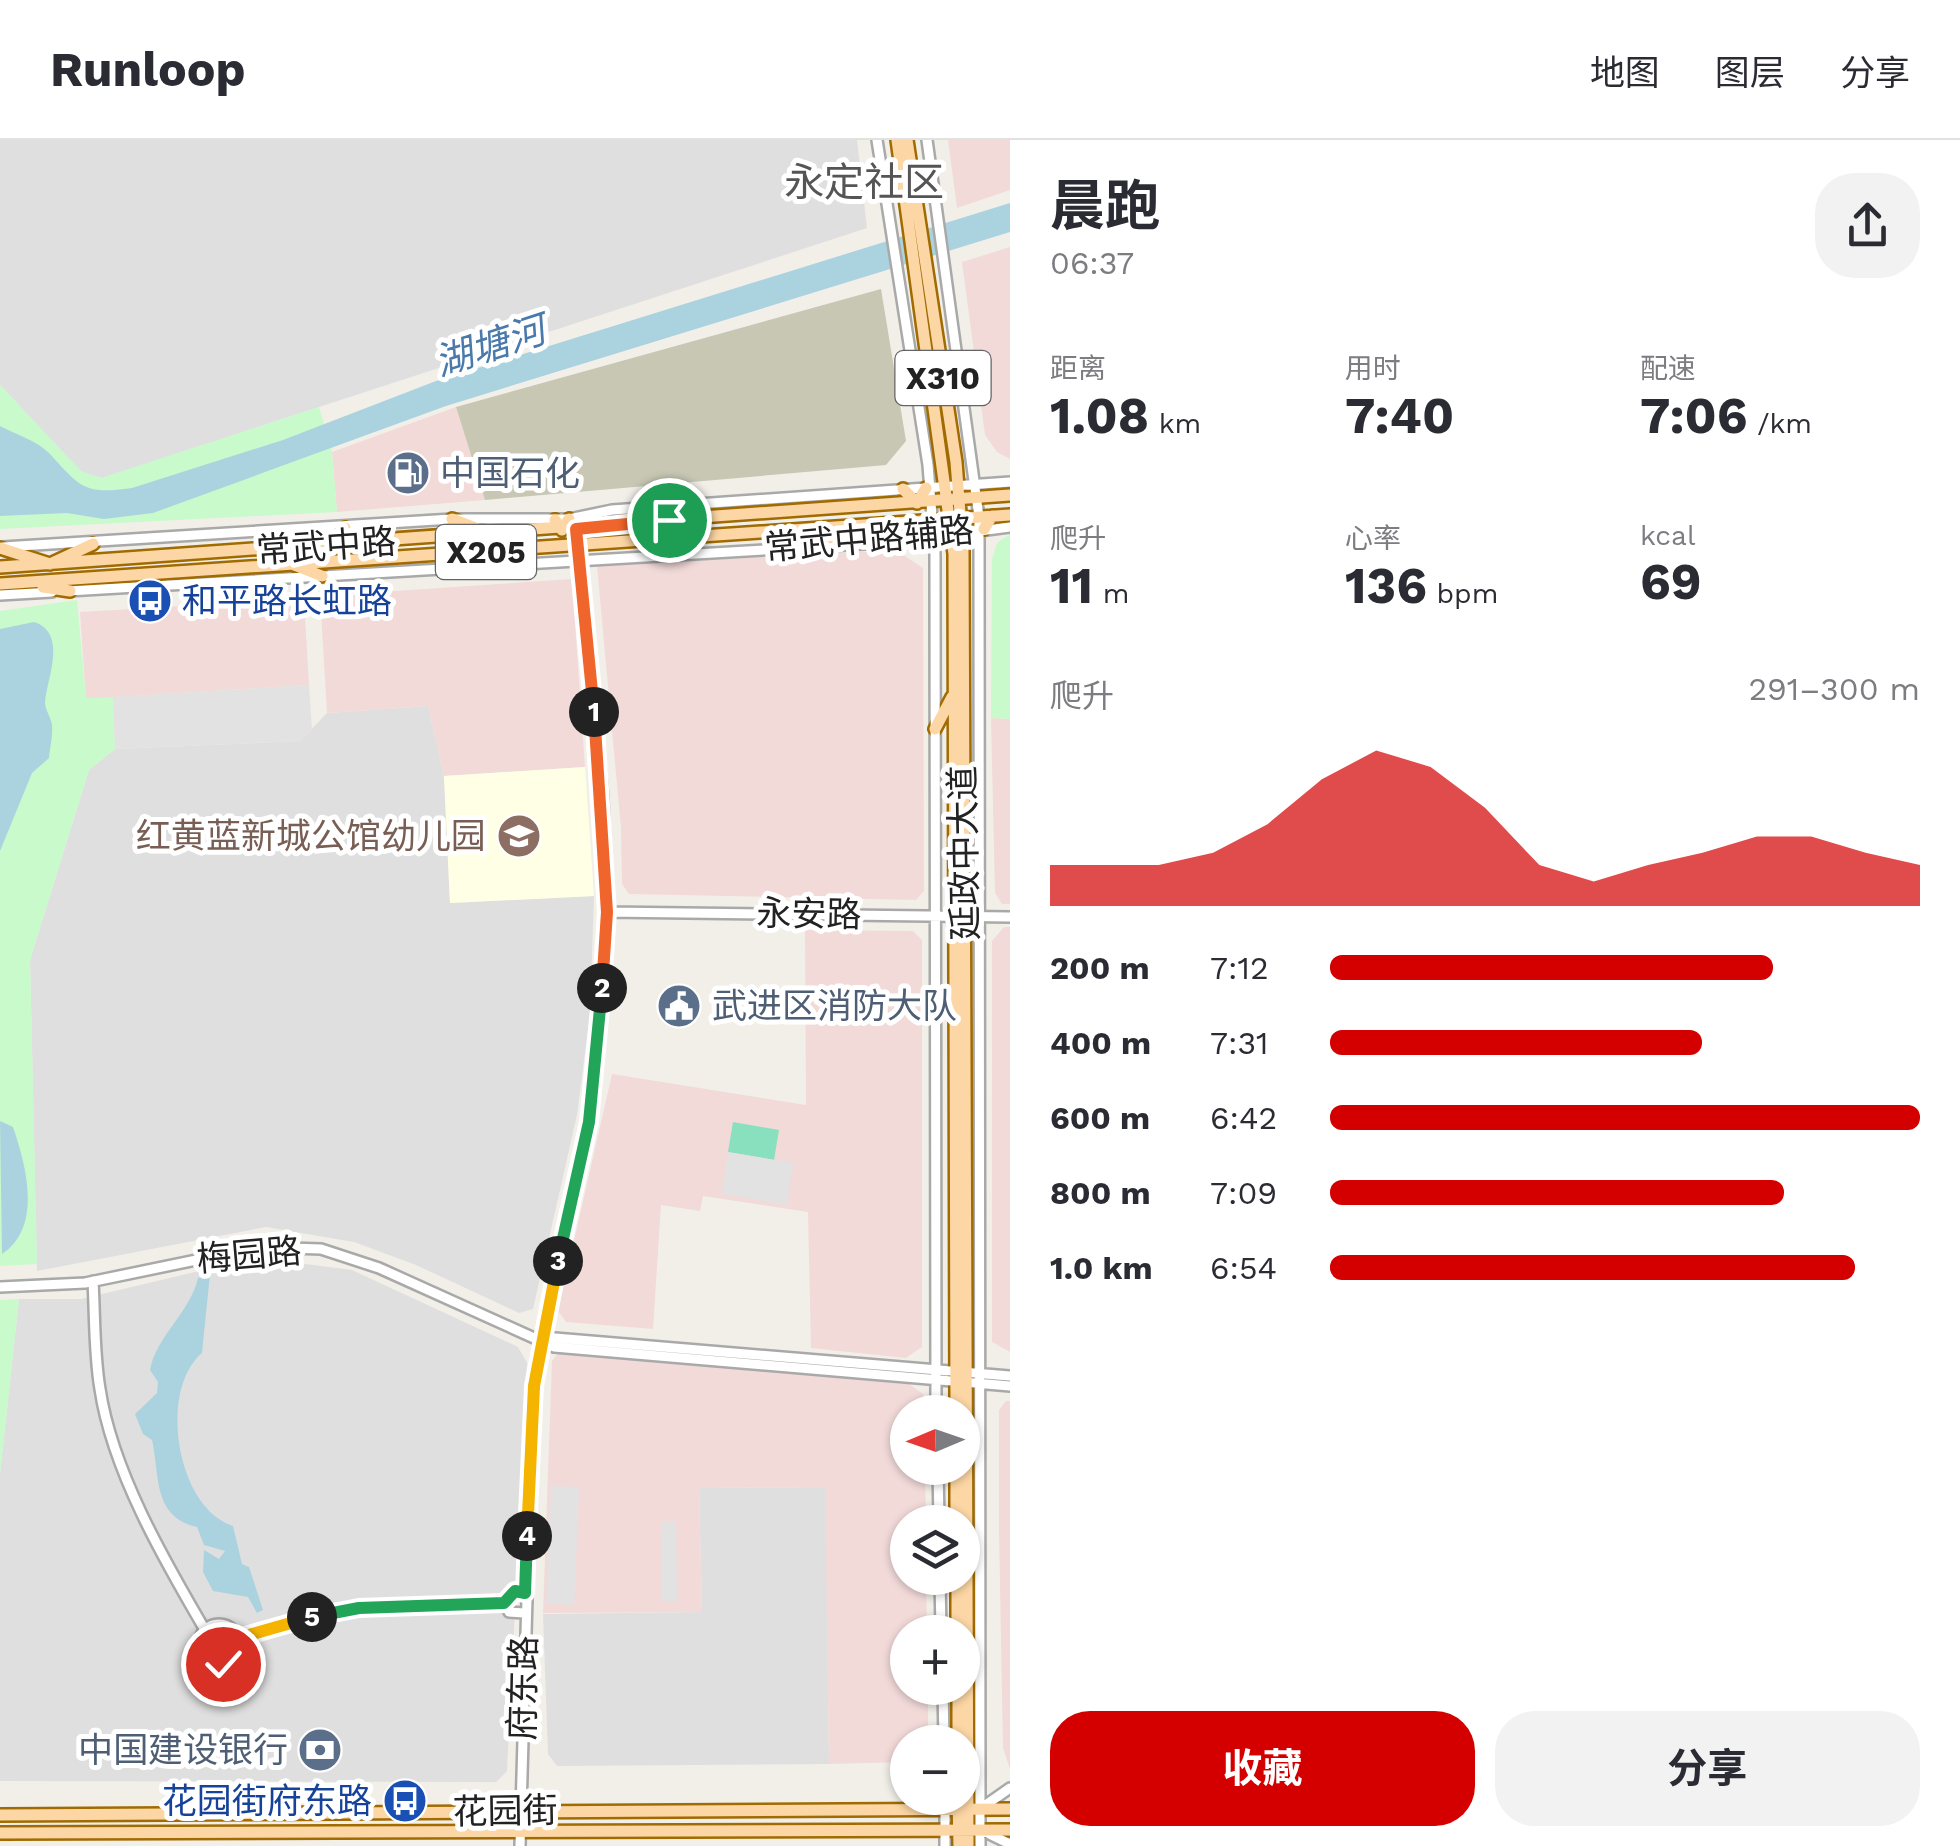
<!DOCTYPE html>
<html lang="zh">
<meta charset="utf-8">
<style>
:root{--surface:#fff;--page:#f2f2f3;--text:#2b2b33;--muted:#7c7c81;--line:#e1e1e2;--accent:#d40000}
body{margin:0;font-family:"Work Sans","Noto Sans SC",sans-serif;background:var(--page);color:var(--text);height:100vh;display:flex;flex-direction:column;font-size:38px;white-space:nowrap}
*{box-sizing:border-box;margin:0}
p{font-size:32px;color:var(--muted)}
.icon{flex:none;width:55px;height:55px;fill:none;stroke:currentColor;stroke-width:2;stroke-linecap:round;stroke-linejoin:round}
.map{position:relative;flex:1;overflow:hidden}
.sheet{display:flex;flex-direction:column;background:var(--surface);width:950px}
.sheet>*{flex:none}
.needle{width:65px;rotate:268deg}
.fabs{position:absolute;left:890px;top:1255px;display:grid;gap:20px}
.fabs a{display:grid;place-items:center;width:90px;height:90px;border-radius:50%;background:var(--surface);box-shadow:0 2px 8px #0004;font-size:50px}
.pin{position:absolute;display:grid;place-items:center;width:85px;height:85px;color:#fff;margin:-42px;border:5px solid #fff;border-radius:50%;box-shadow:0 2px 10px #0007}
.km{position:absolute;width:50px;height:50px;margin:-25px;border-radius:50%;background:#222;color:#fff;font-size:28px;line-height:50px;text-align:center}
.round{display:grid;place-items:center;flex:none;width:105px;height:105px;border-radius:40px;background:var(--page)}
.overview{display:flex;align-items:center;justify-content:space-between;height:170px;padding:0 40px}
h1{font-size:55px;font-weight:700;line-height:75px}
.stats{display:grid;grid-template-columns:repeat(3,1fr);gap:15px;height:170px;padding:10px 40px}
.stats div{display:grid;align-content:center}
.stats b{font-size:50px;font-weight:700}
.stats small{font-size:28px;font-weight:400}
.stats p{font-size:28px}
.chart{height:280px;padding:20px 40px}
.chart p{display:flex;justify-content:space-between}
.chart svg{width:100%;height:180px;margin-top:10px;fill:var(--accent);opacity:.7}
.button{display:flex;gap:20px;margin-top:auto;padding:20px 40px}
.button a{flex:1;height:115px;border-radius:40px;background:var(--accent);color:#fff;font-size:40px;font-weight:700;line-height:115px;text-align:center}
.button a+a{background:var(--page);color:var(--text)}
ul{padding:0 40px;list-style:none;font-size:32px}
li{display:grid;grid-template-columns:160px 120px 1fr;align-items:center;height:75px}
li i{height:25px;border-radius:12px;background:var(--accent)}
header{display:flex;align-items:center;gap:60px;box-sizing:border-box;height:140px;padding:0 50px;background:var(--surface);border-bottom:2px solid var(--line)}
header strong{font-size:48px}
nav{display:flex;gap:55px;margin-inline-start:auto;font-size:35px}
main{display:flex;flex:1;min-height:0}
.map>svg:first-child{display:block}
.residential{fill:#e0dfdf}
.commercial{fill:#f2dad9}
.education{fill:#ffffe5}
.construction{fill:#c7c7b4}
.park{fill:#c8facc}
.pitch{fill:#88e0be}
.parking{fill:#e2e2e2}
.water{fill:#aad3df}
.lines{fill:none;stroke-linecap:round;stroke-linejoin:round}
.minor-casing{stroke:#a9a9a9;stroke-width:14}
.major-casing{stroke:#a06b00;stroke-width:16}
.minor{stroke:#fff;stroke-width:9}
.major{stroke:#fcd6a4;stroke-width:11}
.split-1-casing{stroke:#fff;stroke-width:20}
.split-2-casing{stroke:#fff;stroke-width:20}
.split-3-casing{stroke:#fff;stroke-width:20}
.split-4-casing{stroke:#fff;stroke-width:20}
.split-5-casing{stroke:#fff;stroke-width:20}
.split-6-casing{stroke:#fff;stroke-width:20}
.split-1{stroke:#f0652b;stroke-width:12}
.split-2{stroke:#f0652b;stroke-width:12}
.split-3{stroke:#22a559;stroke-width:12}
.split-4{stroke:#f5b400;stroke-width:12}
.split-5{stroke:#22a559;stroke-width:12}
.split-6{stroke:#f5b400;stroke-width:12}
.labels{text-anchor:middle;stroke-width:10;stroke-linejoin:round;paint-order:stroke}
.shield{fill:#fff;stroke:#646464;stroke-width:2.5}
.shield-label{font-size:32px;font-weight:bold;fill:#222}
.service-label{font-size:35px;fill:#4e5e75;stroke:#fff;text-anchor:start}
.street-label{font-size:35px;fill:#222;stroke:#fff}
.transit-label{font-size:35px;fill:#164399;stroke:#fff;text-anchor:start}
.education-label{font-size:35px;fill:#785e54;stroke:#fff;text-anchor:end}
.water-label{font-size:38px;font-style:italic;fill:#4a7aab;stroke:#fff}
.quarter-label{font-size:40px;fill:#555;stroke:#fff}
</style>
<header>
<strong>Runloop</strong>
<nav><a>地图</a><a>图层</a><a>分享</a></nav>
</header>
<main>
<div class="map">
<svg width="1010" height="1706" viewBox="0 0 1010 1706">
<rect width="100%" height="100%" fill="#f2efe9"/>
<path class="residential" d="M 0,0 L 857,0 L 867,88 L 102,338 L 81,332 L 0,245 Z
M 428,566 L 444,636 L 450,763 L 594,756 L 590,874 L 577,975 L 533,1169 L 519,1173 L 416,1125 L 354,1102 L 266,1087 L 37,1131 L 30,820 L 89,630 L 115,609 L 300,601 L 327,573 Z
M 290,1122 L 352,1130 L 518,1207 L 527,1223 L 507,1631 L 496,1642 L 0,1641 L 0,1333 L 19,1159 L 81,1159 L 216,1127 Z
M 826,1347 L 829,1624 L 557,1626 L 548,1614 L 543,1474 L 702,1472 L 699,1348 Z"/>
<path class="commercial" d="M 948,0 L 1010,0 L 1010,50 L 957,68 Z
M 1010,107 L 1010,319 L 997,312 L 985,295 L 962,122 Z
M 456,267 L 485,360 L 337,372 L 332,312 Z
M 896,410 L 923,428 L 924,751 L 916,760 L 629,754 L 622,744 L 621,688 L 597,426 Z
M 572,439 L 585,627 L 444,636 L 428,566 L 327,573 L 320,456 Z
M 304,459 L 309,545 L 86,559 L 80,472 Z
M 991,578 L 1010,579 L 1010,764 L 1002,764 L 995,753 Z
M 1004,787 L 1010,787 L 1010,1212 L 992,1202 L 992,801 Z
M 805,790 L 913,791 L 922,800 L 922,1207 L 906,1218 L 811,1208 L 808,1072 L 703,1056 L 700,1071 L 661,1065 L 653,1189 L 566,1182 L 558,1171 L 612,934 L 806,965 Z
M 560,1211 L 909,1244 L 923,1254 L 924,1272 L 908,1272 L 908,1328 L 925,1328 L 926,1382 L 908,1382 L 908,1438 L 926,1438 L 927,1492 L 908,1492 L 908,1548 L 928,1548 L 928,1602 L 908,1602 L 907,1622 L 829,1624 L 825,1347 L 699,1348 L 702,1472 L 543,1473 L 552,1221 Z
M 1006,1261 L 1010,1261 L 1010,1629 L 1003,1608 L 999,1391 L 999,1270 Z"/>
<path class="education" d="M 585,627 L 594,756 L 450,763 L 444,636 Z"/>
<path class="construction" d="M 881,149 L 906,301 L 886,325 L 485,360 L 456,267 Z"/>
<path class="park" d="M 0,245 L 81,331 L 101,338 L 319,267 L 332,312 L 337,372 L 0,389 Z
M 1010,394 L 1010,579 L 991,578 L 992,419 L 997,403 Z
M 77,460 L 86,558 L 113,557 L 115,609 L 89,630 L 30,820 L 37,1124 L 0,1126 L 0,471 Z
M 19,1159 L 0,1333 L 0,1160 Z"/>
<path class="pitch" d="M 733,982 L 779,990 L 774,1020 L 728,1012 Z"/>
<path class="parking" d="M 309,545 L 312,591 L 300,601 L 115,609 L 113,557 Z
M 728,1012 L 793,1023 L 787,1065 L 722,1054 Z
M 551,1346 L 579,1347 L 574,1465 L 546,1463 Z
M 661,1381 L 676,1381 L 677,1461 L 662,1461 Z"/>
<path class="water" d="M 1010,63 L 1010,92 L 446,266 L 153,373 L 104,379 L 67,373 L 0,376 L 0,286 C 15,294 38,301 50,314 C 80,347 84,355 132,348 L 283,300 L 436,241 Z
M 34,482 C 68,493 47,538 45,562 C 45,570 51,577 52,585 C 53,595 50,608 49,618 L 32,633 L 0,711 L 0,489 Z
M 0,981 L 13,987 C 26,1025 43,1087 2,1114 Z
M 210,1134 L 202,1213 C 158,1250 176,1368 233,1386 L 242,1424 L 249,1427 L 263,1470 L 257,1473 L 248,1457 L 213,1451 L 203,1432 L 204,1410 L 219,1419 L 225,1411 L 204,1405 L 197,1387 C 152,1377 160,1334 152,1300 L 143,1294 L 135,1274 L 157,1253 L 158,1242 L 150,1230 C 156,1196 190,1173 198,1138 Z"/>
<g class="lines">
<defs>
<path id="minor" d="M 877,0 L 928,325 L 935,414 L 936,1272
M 927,0 L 979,377 L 980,1706
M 3,407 L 452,379 L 569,379 L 612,370 L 1010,342
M 68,451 L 898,402 L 1010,387
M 0,455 L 52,452
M 607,772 L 1010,777
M 93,1141 C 95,1177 94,1214 100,1249 C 112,1330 164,1420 205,1490
M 0,1147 L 85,1143 L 259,1107 L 321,1109 L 379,1128 L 554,1207 L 1010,1246
M 543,1201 L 555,1198 L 1010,1236
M 938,1328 L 939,1382
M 940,1438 L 941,1492
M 524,1473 L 509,1472 L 505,1463 L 515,1451 L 525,1453
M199 1504a20 20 0 1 1 40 0a20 20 0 1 1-40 0Z
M 238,1498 L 359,1468 L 505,1463
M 943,1548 L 944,1602
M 980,1669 L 1010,1648
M 983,1691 L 1010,1704
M 520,1706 L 533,1246 L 589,982 L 607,772 L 603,659 L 577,378
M 945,1706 L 945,1658"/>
<path id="major" d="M 897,0 L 954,414 L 956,1272
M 907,0 L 956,322 L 963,411 L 968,1706
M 903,349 L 917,363 L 926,348
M 452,379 L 488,393
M 555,380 L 562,390 L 569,379
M 984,389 L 992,376
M 797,394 L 830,405
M 320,406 L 345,388
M 0,408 L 50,424 L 93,404
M 294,425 L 322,436
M 0,427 L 1010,355
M 0,444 L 1010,375
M 43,447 L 70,451
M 935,589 L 952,557
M 956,1328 L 956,1382
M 957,1438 L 957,1492
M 958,1548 L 958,1602
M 958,1658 L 959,1706
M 0,1675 L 1010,1669
M 0,1693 L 1010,1690"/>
</defs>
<use href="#minor" class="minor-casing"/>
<use href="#major" class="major-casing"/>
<use href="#minor" class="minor"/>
<use href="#major" class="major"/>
</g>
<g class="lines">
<defs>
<path id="split-1" d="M 594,572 L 576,389 L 669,380"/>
<path id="split-2" d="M 594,572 L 607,772 L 602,848"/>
<path id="split-3" d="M 558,1121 L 589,982 L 602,848"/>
<path id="split-4" d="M 527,1396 L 534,1246 L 558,1121"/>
<path id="split-5" d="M 312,1477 L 359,1468 L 504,1463 L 515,1451 L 525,1453 L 527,1396"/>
<path id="split-6" d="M 223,1524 L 234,1517 L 238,1498 L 312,1477"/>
</defs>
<use href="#split-1" class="split-1-casing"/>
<use href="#split-2" class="split-2-casing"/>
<use href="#split-3" class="split-3-casing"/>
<use href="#split-4" class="split-4-casing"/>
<use href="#split-5" class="split-5-casing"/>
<use href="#split-6" class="split-6-casing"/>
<use href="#split-1" class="split-1"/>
<use href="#split-2" class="split-2"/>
<use href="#split-3" class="split-3"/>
<use href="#split-4" class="split-4"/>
<use href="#split-5" class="split-5"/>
<use href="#split-6" class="split-6"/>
</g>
<defs>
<symbol id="fuel-disc" viewBox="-11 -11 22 22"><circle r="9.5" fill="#5c6f8a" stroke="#fff"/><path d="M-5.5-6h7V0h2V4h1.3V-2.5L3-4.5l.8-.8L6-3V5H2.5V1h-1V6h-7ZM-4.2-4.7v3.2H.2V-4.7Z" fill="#fff"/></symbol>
<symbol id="bus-disc" viewBox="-11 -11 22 22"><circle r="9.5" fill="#1a4fb4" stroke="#fff"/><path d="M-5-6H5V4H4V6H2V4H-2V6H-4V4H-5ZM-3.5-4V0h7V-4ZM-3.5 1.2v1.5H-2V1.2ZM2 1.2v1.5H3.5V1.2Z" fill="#fff"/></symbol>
<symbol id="school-disc" viewBox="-11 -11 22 22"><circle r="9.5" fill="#8d6e63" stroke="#fff"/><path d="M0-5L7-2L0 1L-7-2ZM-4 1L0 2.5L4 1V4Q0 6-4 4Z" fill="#fff"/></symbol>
<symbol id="civic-disc" viewBox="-11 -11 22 22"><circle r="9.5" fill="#5c6f8a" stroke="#fff"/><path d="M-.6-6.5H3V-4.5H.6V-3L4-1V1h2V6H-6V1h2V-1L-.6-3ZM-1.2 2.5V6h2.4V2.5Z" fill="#fff"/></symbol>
<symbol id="bank-disc" viewBox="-11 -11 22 22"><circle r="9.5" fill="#5c6f8a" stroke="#fff"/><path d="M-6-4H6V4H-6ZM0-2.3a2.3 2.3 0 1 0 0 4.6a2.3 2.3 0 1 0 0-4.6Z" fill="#fff"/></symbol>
</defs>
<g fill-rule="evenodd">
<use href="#fuel-disc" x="383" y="308" width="50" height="50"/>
<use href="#bus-disc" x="125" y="436" width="50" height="50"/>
<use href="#school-disc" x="494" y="671" width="50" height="50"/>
<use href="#civic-disc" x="654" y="841" width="50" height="50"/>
<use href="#bank-disc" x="295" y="1585" width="50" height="50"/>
<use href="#bus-disc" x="380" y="1636" width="50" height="50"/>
</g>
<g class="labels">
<g class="shield">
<rect x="895.5" y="211" width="95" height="54" rx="8"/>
<rect x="436" y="385" width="100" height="54" rx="8"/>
</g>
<g class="shield-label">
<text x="943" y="249">X310</text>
<text x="486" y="423">X205</text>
</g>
<g class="service-label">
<text x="440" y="345">中国石化</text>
<text x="712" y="878">武进区消防大队</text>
<text x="288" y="1622" text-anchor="end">中国建设银行</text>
</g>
<g class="street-label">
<text transform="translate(869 399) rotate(-5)" y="12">常武中路辅路</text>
<text transform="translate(326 406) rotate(-4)" y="12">常武中路</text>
<text transform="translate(964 713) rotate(-91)" y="12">延政中大道</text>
<text transform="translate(809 774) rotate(1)" y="12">永安路</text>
<text transform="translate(249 1115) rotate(-5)" y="12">梅园路</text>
<text transform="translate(523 1548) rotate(-89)" y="12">府东路</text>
<text transform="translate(505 1671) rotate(-1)" y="12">花园街</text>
</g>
<g class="transit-label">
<text x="182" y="473">和平路长虹路</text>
<text x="372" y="1673" text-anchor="end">花园街府东路</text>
</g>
<g class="education-label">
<text x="486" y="708">红黄蓝新城公馆幼儿园</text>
</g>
<g class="water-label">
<text transform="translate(490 206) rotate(-18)" y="13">湖塘河</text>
</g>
<g class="quarter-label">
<text x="864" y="56">永定社区</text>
</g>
</g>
</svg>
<div class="fabs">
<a><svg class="needle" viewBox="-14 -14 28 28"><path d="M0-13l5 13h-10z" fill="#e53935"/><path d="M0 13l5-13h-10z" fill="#7c7c81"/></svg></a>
<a><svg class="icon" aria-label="layers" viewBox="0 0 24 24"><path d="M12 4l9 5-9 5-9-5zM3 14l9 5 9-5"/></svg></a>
<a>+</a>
<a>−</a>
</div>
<div class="pin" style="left:669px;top:380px;background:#1e9e55"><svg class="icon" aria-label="arrive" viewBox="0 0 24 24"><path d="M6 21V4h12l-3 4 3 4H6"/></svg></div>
<div class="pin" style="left:223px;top:1524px;background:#d93025"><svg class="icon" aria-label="check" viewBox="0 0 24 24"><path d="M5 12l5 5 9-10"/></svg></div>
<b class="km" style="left:594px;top:572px">1</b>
<b class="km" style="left:602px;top:848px">2</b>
<b class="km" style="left:558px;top:1121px">3</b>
<b class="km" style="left:527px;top:1396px">4</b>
<b class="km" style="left:312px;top:1477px">5</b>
</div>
<section class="sheet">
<div class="overview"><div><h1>晨跑</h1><p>06:37</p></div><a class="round"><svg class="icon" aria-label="share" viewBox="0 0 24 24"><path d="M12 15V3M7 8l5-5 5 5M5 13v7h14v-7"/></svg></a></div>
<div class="stats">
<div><p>距离</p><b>1.08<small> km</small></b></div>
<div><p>用时</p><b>7:40</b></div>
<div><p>配速</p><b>7:06<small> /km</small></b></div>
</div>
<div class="stats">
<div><p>爬升</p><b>11<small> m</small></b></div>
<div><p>心率</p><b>136<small> bpm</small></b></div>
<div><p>kcal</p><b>69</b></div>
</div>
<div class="chart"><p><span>爬升</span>291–300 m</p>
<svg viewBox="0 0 160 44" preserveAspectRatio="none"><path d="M0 44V34L10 34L20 34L30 31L40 24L50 13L60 6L70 10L80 20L90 34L100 38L110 34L120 31L130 27L140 27L150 31L160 34V44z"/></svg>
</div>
<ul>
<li><b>200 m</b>7:12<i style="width:75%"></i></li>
<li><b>400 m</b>7:31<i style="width:63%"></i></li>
<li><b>600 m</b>6:42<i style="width:100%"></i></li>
<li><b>800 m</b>7:09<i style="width:77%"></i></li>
<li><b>1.0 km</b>6:54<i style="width:89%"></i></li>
</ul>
<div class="button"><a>收藏</a><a>分享</a></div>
</section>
</main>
